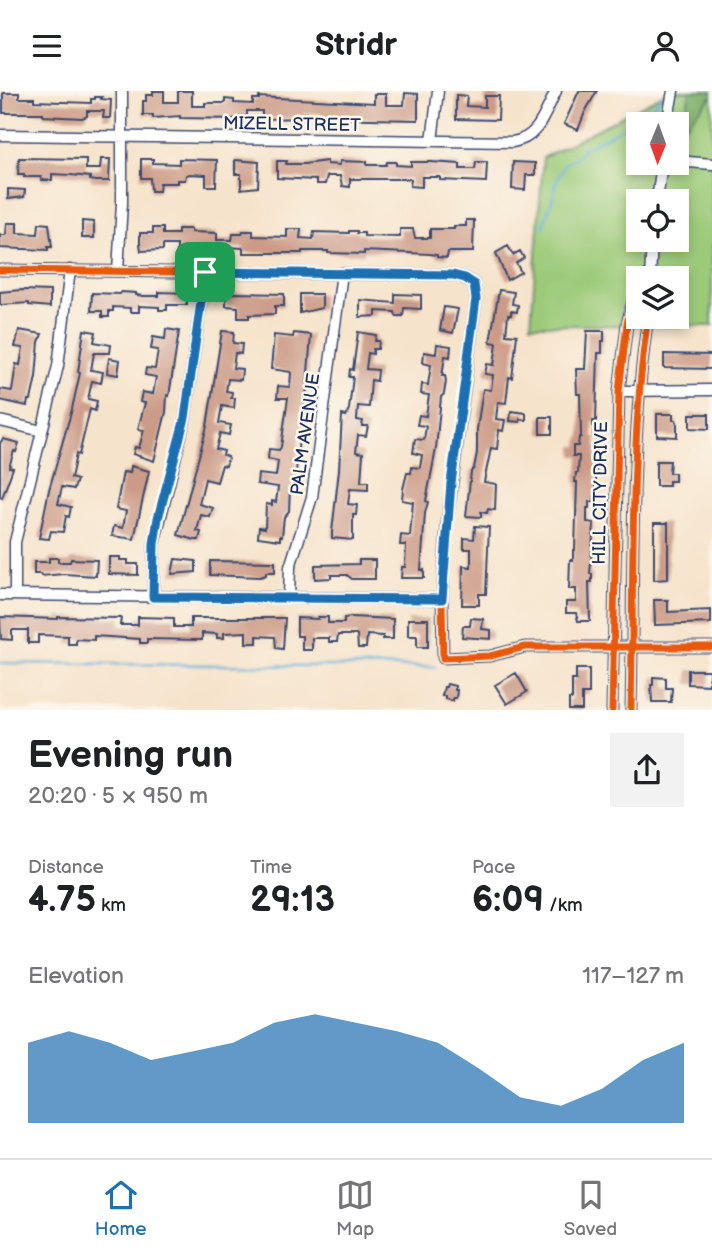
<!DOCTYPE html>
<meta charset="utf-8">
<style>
:root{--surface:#fff;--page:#f2f2f2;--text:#202124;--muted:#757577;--line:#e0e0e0;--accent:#1f6fb2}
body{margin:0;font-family:"Balsamiq Sans",sans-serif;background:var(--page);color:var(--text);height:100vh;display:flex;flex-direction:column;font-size:26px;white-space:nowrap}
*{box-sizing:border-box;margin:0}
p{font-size:23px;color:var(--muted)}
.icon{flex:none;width:38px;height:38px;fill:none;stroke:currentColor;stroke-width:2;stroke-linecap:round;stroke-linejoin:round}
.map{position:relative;height:619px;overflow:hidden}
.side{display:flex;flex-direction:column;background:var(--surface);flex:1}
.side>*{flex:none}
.needle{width:46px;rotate:181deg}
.buttons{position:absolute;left:626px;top:21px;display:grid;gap:14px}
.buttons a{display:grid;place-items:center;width:63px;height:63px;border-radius:0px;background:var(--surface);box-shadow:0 4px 10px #0003;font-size:35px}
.pin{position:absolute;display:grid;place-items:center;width:60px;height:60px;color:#fff;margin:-30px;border-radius:14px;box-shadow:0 4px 10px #0006}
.round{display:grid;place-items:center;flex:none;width:74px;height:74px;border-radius:0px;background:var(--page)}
.summary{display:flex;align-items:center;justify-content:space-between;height:119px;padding:0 28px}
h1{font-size:38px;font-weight:700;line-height:52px}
.stats{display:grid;grid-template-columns:repeat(3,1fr);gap:10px;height:119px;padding:7px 28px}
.stats div{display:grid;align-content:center}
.stats b{font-size:35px;font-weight:700}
.stats small{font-size:19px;font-weight:400}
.stats p{font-size:19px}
.chart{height:196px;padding:14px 28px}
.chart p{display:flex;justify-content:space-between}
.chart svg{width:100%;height:126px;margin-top:7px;fill:var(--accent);opacity:.7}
header{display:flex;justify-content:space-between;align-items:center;height:91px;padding:0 28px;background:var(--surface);font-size:32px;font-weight:700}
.tabs{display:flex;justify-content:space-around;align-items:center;height:98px;border-top:2px solid var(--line);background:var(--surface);font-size:19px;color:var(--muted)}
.tabs a{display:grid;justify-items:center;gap:4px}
.tabs .on{color:var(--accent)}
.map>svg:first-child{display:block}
.green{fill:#9cca79;stroke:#5c7c6c;stroke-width:2;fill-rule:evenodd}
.forest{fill:#7dae69;stroke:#4c6e64;stroke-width:2}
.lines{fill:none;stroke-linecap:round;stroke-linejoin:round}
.stream{stroke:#5dadd7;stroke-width:2.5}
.building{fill:#cc9b88}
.minor-casing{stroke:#3c4a6e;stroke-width:13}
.minor{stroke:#fff;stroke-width:10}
.cycleway-casing{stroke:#fbf7ec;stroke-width:11}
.cycleway{stroke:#e8590c;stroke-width:7}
.route-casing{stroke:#fff;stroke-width:14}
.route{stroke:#1f6fb2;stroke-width:9}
.labels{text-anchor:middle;stroke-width:5;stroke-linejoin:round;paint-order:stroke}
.street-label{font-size:18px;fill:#1b2f5e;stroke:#fbf7ec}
</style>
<header><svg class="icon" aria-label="menu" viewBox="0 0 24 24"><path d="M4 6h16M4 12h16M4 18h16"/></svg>Stridr<svg class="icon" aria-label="person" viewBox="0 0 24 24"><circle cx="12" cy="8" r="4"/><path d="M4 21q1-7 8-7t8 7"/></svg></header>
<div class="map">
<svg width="712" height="619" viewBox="0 0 712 619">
<rect width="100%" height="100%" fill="#fbf7ec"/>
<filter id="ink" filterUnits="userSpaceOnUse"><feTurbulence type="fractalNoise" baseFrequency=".0143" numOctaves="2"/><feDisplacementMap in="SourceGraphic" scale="14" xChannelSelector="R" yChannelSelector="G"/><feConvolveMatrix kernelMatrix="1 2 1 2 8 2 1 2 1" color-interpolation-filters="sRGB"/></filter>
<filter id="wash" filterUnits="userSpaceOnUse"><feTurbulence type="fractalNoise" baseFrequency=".00686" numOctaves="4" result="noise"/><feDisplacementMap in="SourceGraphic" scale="28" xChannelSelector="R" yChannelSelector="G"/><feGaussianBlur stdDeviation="1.57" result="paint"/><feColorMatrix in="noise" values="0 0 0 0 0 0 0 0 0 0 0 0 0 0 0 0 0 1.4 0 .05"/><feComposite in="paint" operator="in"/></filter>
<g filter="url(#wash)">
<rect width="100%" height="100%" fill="#f6e3cb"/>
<path class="green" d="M 670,0 L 712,0 L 712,235 L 531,234 L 543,67 ZM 639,33 L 677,33 L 677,72 L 639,72 ZM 639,110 L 677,110 L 677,149 L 639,149 ZM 639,187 L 677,187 L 677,226 L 639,226 Z"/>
<path class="forest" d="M 690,0 L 712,0 L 712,5 L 683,37 Z"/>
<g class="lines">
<path class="stream" d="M 543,136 L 554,104 L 555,94 L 565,72 L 575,67 L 583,58 L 640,28 L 665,3
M 0,572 L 435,576"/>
</g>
<g id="blocks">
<path class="building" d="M 153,0 L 164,0 L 164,11 L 178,11 L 178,0 L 192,0 L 192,15 L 205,15 L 205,12 L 225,12 L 225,8 L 234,9 L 234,12 L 253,13 L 253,8 L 259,8 L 259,6 L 374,12 L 374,3 L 386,3 L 386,14 L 404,14 L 405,2 L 418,3 L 418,29 L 321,27 L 321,23 L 304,22 L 304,27 L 264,28 L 262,27 L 262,20 L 247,20 L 247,25 L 240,25 L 240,28 L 180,27 L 180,25 L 153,27 L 153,24 L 143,24 L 143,10 L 146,10 L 146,4 L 153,4 Z
M 579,0 L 597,0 L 585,21 L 578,39 L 564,33 Z
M 3,2 L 19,2 L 19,7 L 34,7 L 34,10 L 91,12 L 91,8 L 95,8 L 95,6 L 102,6 L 101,8 L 111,9 L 110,27 L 103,27 L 104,20 L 87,20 L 87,25 L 82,27 L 43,25 L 43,22 L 3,22 Z
M 456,4 L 467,5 L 466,15 L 485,16 L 485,5 L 499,5 L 498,29 L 456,28 Z
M 19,67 L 86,68 L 86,78 L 100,78 L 101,68 L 110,68 L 109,90 L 96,90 L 90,89 L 90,86 L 71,84 L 52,83 L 52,89 L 41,89 L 41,86 L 24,86 L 24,83 L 18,83 Z
M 141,68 L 153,68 L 153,72 L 179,73 L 179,68 L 217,69 L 216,95 L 206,95 L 206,84 L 190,83 L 186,84 L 185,89 L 177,89 L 177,92 L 160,92 L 159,100 L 151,100 L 150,87 L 141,87 Z
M 235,69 L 259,71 L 258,96 L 241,98 L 241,83 L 235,83 Z
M 277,70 L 287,70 L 286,73 L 304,73 L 327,70 L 327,73 L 340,74 L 340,70 L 367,71 L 367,74 L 386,74 L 387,71 L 396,71 L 396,74 L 411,75 L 411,71 L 431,71 L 460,73 L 460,78 L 475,78 L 476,71 L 487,71 L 486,91 L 440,89 L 440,86 L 422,86 L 422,96 L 410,95 L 411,88 L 350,88 L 350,96 L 342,95 L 340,85 L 327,85 L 325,93 L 316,93 L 316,89 L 277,87 Z
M 513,71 L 535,72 L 535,84 L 526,84 L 525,99 L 512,98 Z
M 8,98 L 25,99 L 24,106 L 8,108 Z
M 466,129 L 474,129 L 473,161 L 448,161 L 447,167 L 437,166 L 437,164 L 430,163 L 364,160 L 364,163 L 328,162 L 328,160 L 302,160 L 302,162 L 243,162 L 243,157 L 225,156 L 225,162 L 186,159 L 186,161 L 177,161 L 177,154 L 163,154 L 163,159 L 141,160 L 140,152 L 140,142 L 153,142 L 153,137 L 163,137 L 163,143 L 178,143 L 178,138 L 191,138 L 191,141 L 217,142 L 217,149 L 232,149 L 233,143 L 242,143 L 243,140 L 253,140 L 253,145 L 287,146 L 287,138 L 301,138 L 300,147 L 313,148 L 314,141 L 349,142 L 349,140 L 357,140 L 357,142 L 364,142 L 364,145 L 400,146 L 400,138 L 413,138 L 415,147 L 430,147 L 430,138 L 454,138 L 454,135 L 466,135 Z
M 82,130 L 94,131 L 94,147 L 82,147 Z
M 7,132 L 17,132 L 17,142 L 38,143 L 39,132 L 49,133 L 52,156 L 48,156 L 48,159 L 0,157 L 0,144 L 6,144 Z
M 508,155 L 513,164 L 520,160 L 524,167 L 516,172 L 521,181 L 507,189 L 496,162 Z
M 22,199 L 50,200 L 50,216 L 29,214 L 29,212 L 0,214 L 0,201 Z
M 499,199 L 514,201 L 512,213 L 518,214 L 517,221 L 511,220 L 511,224 L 508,224 L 506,243 L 517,244 L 512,287 L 509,286 L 506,312 L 498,311 L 496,328 L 505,329 L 503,340 L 499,339 L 497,358 L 491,357 L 484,391 L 496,393 L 495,419 L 488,418 L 487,422 L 481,421 L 481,426 L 466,425 L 471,381 L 474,377 L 477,362 L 477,338 L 483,298 L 491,299 L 493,284 L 485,283 L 487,273 L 494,274 L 497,252 L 490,251 Z
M 121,201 L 136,202 L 136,204 L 143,205 L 159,205 L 159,201 L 187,202 L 187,214 L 167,214 L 167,219 L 159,219 L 159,216 L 139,215 L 139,221 L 130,221 L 130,217 L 113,216 L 113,220 L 109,220 L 109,226 L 102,226 L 102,220 L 91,220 L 92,202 L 120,203 Z
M 233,202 L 284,203 L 284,215 L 275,215 L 275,223 L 249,224 L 249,227 L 238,227 L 238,216 L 226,215 L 226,203 Z
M 300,203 L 322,203 L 322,217 L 300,222 Z
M 395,203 L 421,204 L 421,218 L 404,217 L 403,225 L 396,225 L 395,221 L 376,220 L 376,225 L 360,226 L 360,209 L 395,212 Z
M 444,216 L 458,218 L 453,242 L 440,239 Z
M 166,238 L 179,240 L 169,305 L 167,304 L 166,321 L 154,370 L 133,363 L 135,356 L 139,357 L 144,339 L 138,338 L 145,312 L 140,311 L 142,301 L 153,303 L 156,286 L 145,284 L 146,277 L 155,278 L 158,259 L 151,258 L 153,246 L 165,248 Z
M 19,239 L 42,243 L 39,251 L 36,286 L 31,309 L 28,309 L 27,315 L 0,309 L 0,298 L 12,300 L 16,273 L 20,274 L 23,257 L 15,256 Z
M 84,239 L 96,241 L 94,251 L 111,254 L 110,262 L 94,262 L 91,279 L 103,281 L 101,292 L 92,290 L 88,308 L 97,310 L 95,320 L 90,318 L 79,364 L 76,363 L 73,378 L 71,387 L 77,389 L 74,398 L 62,396 L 58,413 L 71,416 L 69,426 L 66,425 L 63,441 L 51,440 L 49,448 L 39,447 L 49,399 L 72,318 L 80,282 L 78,281 Z
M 222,240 L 234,241 L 233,252 L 242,253 L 241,263 L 235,262 L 233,277 L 242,278 L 241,289 L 228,288 L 226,300 L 232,301 L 231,307 L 235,307 L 234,317 L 222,315 L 219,332 L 231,334 L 229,344 L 220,342 L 216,358 L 224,360 L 223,364 L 228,366 L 226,375 L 222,374 L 217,391 L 205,388 L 199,413 L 213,417 L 210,426 L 201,424 L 197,440 L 201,441 L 199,449 L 195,449 L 178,444 L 207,335 Z
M 587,240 L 604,240 L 604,250 L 602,250 L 602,262 L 598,262 L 596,330 L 593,330 L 593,346 L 596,346 L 596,396 L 594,411 L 589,411 L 589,417 L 587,417 L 587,431 L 594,432 L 590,483 L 592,483 L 592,491 L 589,491 L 590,530 L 578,530 L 576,522 L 566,522 L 566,511 L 576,511 L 576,498 L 569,498 L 570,469 L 573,469 L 573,459 L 575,459 L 577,391 L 575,391 L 576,382 L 578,382 L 579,365 L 573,365 L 573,355 L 578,355 L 579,346 L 581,346 L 580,303 L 577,303 L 576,278 L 585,278 Z
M 358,241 L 376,244 L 375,250 L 379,250 L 378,258 L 373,258 L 373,263 L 368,262 L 366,278 L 378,279 L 377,290 L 371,289 L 369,316 L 358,315 L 357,329 L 363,330 L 362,335 L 368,335 L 366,345 L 358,344 L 356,361 L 363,362 L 361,391 L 368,391 L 368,399 L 350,398 L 348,413 L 357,414 L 356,424 L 353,424 L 353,449 L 332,447 L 332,441 L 339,379 L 342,324 L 346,325 L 349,318 L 353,286 L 349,286 L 350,278 L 353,279 Z
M 294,242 L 311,244 L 305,319 L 301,346 L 299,346 L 295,394 L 293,398 L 290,397 L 289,420 L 284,426 L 282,445 L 280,445 L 280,449 L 258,446 L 259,436 L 265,437 L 266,413 L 272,414 L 272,410 L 276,411 L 278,396 L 257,393 L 258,383 L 276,385 L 278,370 L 268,368 L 269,358 L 279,359 L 281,356 L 288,307 L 277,307 L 278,295 L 290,296 L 291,281 L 271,278 L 274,244 L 293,246 Z
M 437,253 L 451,255 L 450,266 L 445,265 L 442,285 L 445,285 L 446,290 L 444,303 L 441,306 L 436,358 L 426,410 L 428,411 L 425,422 L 421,479 L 424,479 L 424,487 L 401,487 L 402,476 L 405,476 L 406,454 L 400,454 L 401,444 L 410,445 L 413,411 L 402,409 L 403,398 L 407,382 L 411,382 L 412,376 L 420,377 L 422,364 L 413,362 L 415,348 L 424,349 L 426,335 L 417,334 L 419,324 L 426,325 L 429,304 L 421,303 L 422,293 L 428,294 L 431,274 L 423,272 L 424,261 L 436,263 Z
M 664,263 L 712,264 L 712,278 L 664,277 Z
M 109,267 L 120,269 L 118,284 L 107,282 Z
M 511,320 L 526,322 L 526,329 L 520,328 L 520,331 L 510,330 Z
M 657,323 L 673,323 L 673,329 L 676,329 L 677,333 L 677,346 L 657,345 Z
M 690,323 L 709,323 L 709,338 L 690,337 Z
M 540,326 L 552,326 L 552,343 L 540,343 Z
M 3,348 L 19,352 L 16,361 L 14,360 L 9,376 L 13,377 L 2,407 L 0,406 L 0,352 Z
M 656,370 L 670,370 L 669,382 L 675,382 L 675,390 L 669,390 L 669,395 L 656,395 Z
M 131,375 L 149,380 L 134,448 L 112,445 L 114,435 L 123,437 L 126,420 L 116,418 L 123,381 L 130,382 Z
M 654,432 L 668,432 L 668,488 L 654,489 Z
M 475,435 L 489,436 L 486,503 L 479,503 L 479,514 L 462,514 L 463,475 L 471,476 L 471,458 L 464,458 L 464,447 L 474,448 Z
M 109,466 L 120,466 L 120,469 L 128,469 L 128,473 L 138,473 L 138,484 L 109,483 Z
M 49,467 L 58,467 L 58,471 L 70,471 L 71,468 L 97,469 L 96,485 L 64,483 L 41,485 L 41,483 L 34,483 L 34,471 L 49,471 Z
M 175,468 L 196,470 L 196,481 L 172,483 Z
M 359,469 L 375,469 L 375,488 L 352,488 L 347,484 L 331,484 L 331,487 L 315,488 L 315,474 L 359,473 Z
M 210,470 L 275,471 L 275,481 L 266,481 L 266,484 L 260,486 L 210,484 Z
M 654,509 L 668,509 L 668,521 L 711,519 L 711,532 L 655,534 Z
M 0,526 L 58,528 L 58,526 L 121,527 L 120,534 L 138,534 L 138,526 L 174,527 L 174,536 L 191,536 L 191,527 L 285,527 L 283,558 L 276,557 L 275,546 L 257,545 L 257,552 L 246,552 L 246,541 L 224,542 L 224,547 L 217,547 L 217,543 L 202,542 L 202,549 L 147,548 L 147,552 L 140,552 L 140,548 L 94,545 L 94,549 L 76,548 L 76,553 L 68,553 L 68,545 L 38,544 L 38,552 L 28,552 L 28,539 L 12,539 L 12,549 L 1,548 Z
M 318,526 L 328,526 L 328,532 L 344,532 L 344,527 L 351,526 L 393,528 L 393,548 L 383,548 L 383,545 L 367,544 L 366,557 L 358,557 L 357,544 L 338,544 L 337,551 L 329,551 L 329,547 L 312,547 L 312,559 L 302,559 L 302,545 L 297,545 L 297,527 L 318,528 Z
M 471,527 L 483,528 L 482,538 L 491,539 L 491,548 L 462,546 L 463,535 L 470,535 Z
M 408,528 L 428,528 L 428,556 L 417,556 L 417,545 L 408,545 Z
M 576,578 L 589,578 L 589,603 L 582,603 L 582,619 L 569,619 L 569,608 L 572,608 L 572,589 L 576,589 Z
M 688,579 L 710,579 L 709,594 L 688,593 Z
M 516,582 L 527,601 L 507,613 L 495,594 Z
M 653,586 L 666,587 L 666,597 L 672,597 L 671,611 L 652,611 L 651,594 L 653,594 Z
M 447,593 L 455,595 L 455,599 L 457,599 L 456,607 L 453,607 L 453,610 L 445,608 L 445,605 L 442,605 L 444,596 L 446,596 Z"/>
</g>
</g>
<g filter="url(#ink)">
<use href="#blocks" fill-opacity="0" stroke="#3c4a6e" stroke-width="2"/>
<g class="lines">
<defs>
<path id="minor" d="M 667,33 L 673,0
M 0,44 L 512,51 C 539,48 545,21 556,0
M 432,50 L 438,0
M 677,70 L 712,73
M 657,110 L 662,72
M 0,179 L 453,184 L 465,187 L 474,193 L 476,208 L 447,432 L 442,508 L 443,567 L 490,565 L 525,556 L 712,556
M 118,180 L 122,112 L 122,0
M 650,187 L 652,149
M 619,300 L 712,299
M 0,330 L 42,340
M 0,504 L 442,508
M 15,504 L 15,451 L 58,275 L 70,179
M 153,506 L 154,453 L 185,328 L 205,182
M 289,506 L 290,476 L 312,406 L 342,182
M 612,619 L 619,300 L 627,233 L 639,188
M 631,619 C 634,488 629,355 648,226"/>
</defs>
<use href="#minor" class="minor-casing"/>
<use href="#minor" class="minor"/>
<defs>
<path id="cycleway" d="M 0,179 L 453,184 L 465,187 L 474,193 L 476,208 L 447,432 L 442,508 L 443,567 L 490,565 L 525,556 L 712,556
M 612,619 L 619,300 L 627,233 L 639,188
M 631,619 C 634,488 629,355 648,226"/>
</defs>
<use href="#cycleway" class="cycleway-casing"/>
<use href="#cycleway" class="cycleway"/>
</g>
</g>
<g class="lines" filter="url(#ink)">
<defs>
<path id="route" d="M 205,181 L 453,184 L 465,187 L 474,193 L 476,208 L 451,392 L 442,508 L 153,506 L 154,453 L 158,427 L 185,327 Z"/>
</defs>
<use href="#route" class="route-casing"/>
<use href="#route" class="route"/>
</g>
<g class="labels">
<g class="street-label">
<text transform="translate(292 33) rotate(1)" y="6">MIZELL STREET</text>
<text transform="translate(305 343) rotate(-82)" y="6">PALM AVENUE</text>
<text transform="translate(600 402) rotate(-89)" y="6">HILL CITY DRIVE</text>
</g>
</g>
</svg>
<div class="buttons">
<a><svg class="needle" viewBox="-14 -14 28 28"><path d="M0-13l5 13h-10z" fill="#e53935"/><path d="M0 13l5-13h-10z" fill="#757577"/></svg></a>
<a><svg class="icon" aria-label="locate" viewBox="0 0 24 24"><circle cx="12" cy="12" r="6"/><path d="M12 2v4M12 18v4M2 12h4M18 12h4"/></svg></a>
<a><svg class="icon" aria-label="layers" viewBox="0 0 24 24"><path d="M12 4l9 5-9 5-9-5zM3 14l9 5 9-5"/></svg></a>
</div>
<div class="pin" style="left:205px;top:181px;background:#1e9e55"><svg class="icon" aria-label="arrive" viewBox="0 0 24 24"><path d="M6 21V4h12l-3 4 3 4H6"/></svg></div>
</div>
<section class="side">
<div class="summary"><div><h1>Evening run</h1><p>20:20 · 5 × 950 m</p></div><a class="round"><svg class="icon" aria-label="share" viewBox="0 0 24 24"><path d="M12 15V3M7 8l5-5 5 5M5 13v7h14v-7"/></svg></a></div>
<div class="stats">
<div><p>Distance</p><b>4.75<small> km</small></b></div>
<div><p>Time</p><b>29:13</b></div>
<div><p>Pace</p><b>6:09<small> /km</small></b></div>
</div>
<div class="chart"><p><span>Elevation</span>117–127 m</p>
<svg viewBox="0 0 160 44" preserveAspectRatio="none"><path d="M0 44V16L10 12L20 16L30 22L40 19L50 16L60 9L70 6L80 9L90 12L100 16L110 25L120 35L130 38L140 32L150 22L160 16V44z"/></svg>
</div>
</section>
<nav class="tabs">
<a class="on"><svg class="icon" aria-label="home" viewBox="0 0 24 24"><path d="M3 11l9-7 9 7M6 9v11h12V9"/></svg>Home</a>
<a><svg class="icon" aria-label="map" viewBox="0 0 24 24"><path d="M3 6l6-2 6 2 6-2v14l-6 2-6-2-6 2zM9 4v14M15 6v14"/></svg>Map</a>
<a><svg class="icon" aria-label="saved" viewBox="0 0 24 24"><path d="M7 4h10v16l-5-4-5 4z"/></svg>Saved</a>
</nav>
